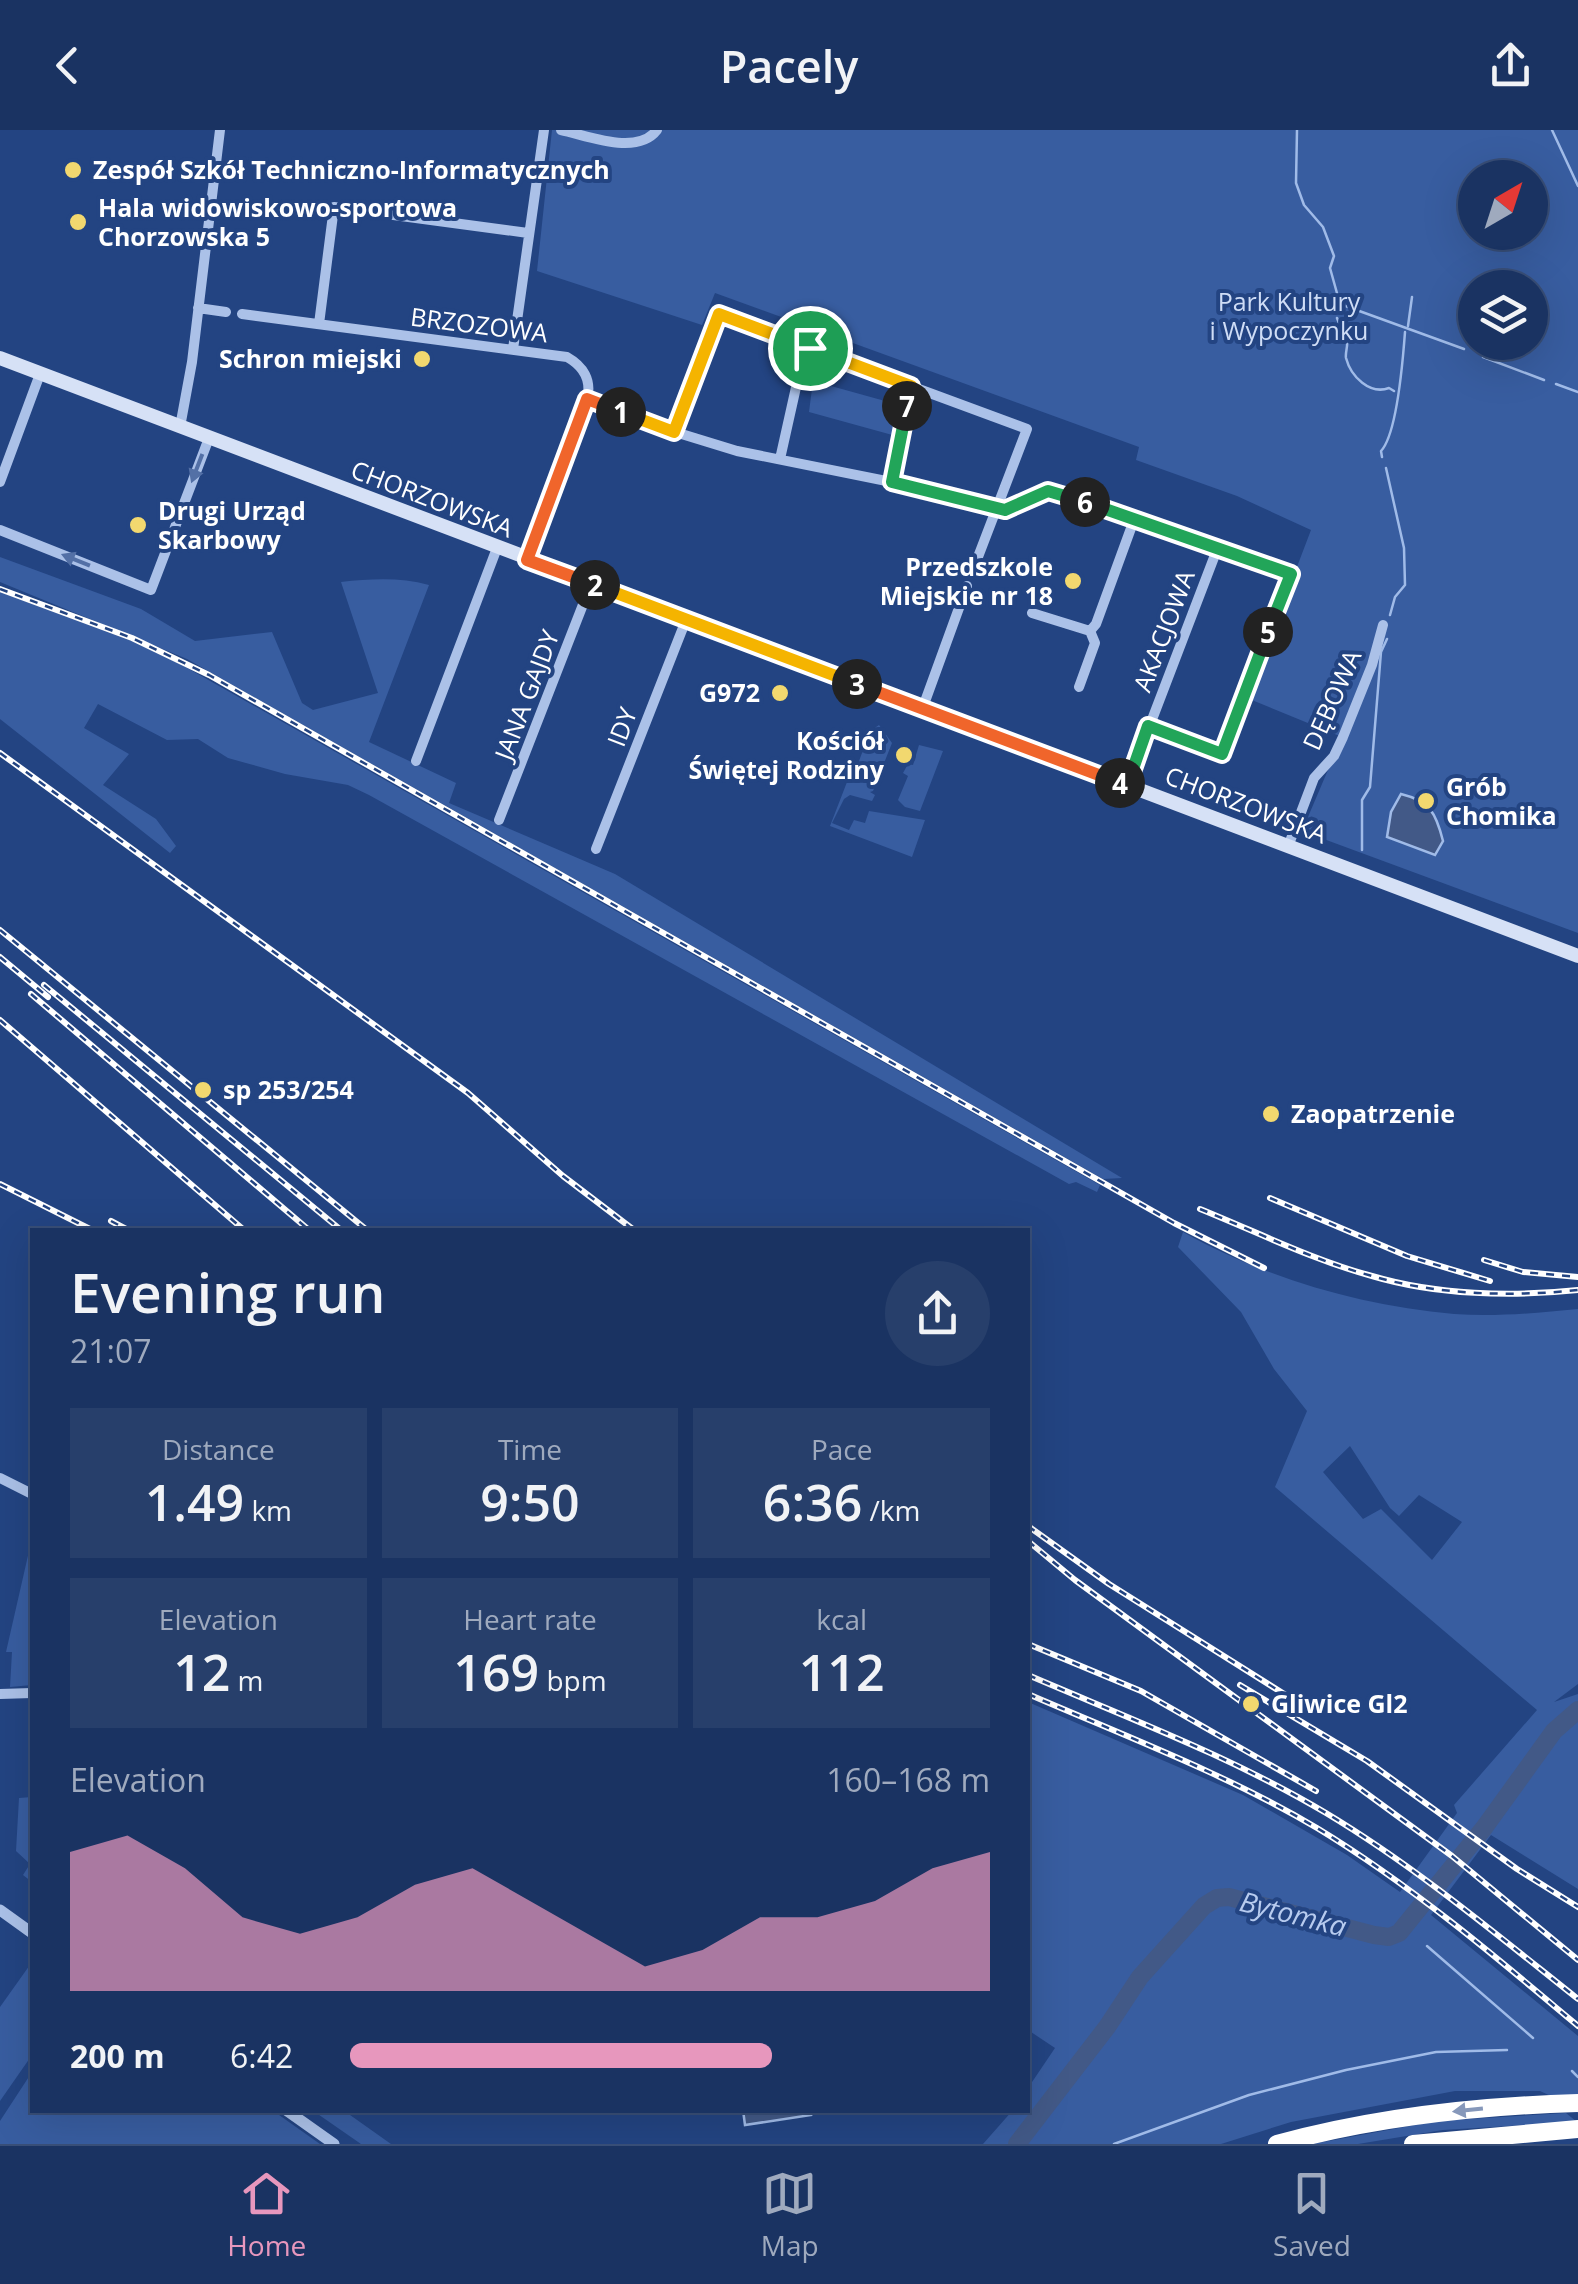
<!DOCTYPE html>
<meta charset="utf-8">
<style>
:root{--surface:#1a3362;--page:#273f6b;--text:#f1f3f6;--muted:#9faabe;--line:#384e77;--accent:#e797bd}
body{margin:0;font-family:"Open Sans",sans-serif;background:var(--page);color:var(--text);height:100vh;display:flex;flex-direction:column;font-size:38px;white-space:nowrap}
*{box-sizing:border-box;margin:0}
p{font-size:32px;color:var(--muted)}
.icon{flex:none;width:55px;height:55px;fill:none;stroke:currentColor;stroke-width:2;stroke-linecap:round;stroke-linejoin:round}
.map{position:relative;flex:1;overflow:hidden}
.panel{position:absolute;left:30px;top:1098px;width:1000px;height:885px;display:flex;flex-direction:column;background:var(--surface);border-radius:0px;box-shadow:0 10px 40px #0002,0 0 0 2px var(--line)}
.panel>*{flex:none}
.needle{width:65px;rotate:39deg}
.fabs{position:absolute;left:1458px;top:30px;display:grid;gap:20px}
.fabs a{display:grid;place-items:center;width:90px;height:90px;border-radius:50%;background:var(--surface);box-shadow:0 10px 40px #0002,0 0 0 2px var(--line);font-size:50px}
.pin{position:absolute;display:grid;place-items:center;width:85px;height:85px;color:#fff;margin:-42px;border:5px solid #fff;border-radius:50%;box-shadow:0 2px 10px #0007}
.km{position:absolute;width:50px;height:50px;margin:-25px;border-radius:50%;background:#222;color:#fff;font-size:28px;line-height:50px;text-align:center}
.round{display:grid;place-items:center;flex:none;width:105px;height:105px;border-radius:52px;background:var(--page)}
.summary{display:flex;align-items:center;justify-content:space-between;height:170px;padding:0 40px}
h1{font-size:55px;font-weight:600;line-height:75px}
.metrics{display:grid;grid-template-columns:repeat(3,1fr);gap:15px;height:170px;padding:10px 40px}
.metrics div{display:grid;align-content:center;border-radius:0px;background:var(--page);text-align:center}
.metrics b{font-size:50px;font-weight:600}
.metrics small{font-size:28px;font-weight:400}
.metrics p{font-size:28px}
.chart{height:280px;padding:20px 40px}
.chart p{display:flex;justify-content:space-between}
.chart svg{width:100%;height:180px;margin-top:10px;fill:var(--accent);opacity:.7}
ul{padding:0 40px;list-style:none;font-size:32px}
li{display:grid;grid-template-columns:160px 120px 1fr;align-items:center;height:75px}
li i{height:25px;border-radius:12px;background:var(--accent)}
header{display:flex;justify-content:space-between;align-items:center;height:130px;padding:0 40px;background:var(--surface);font-size:45px;font-weight:600}
.tabs{display:flex;justify-content:space-around;align-items:center;height:140px;border-top:2px solid var(--line);background:var(--surface);font-size:28px;color:var(--muted)}
.tabs a{display:grid;justify-items:center;gap:5px}
.tabs .selected{color:var(--accent)}
.map>svg:first-child{display:block}
.green{fill:#385da0;fill-rule:evenodd}
.water{fill:#425987;stroke:#a0bbe8;stroke-width:2.5}
.lines{fill:none;stroke-linecap:round;stroke-linejoin:round}
.stream{stroke:#a0bbe8;stroke-width:2.5}
.river{stroke:#425987;stroke-width:18}
.minor{stroke:#abc1e8;stroke-width:10}
.tertiary{stroke:#abc1e8;stroke-width:11}
.secondary{stroke:#d6e1f6;stroke-width:14}
.motorway{stroke:#fff;stroke-width:18}
.rail-casing{stroke:#fff;stroke-width:6}
.rail{stroke:#234482;stroke-width:2.5;stroke-dasharray:8;stroke-linecap:butt}
.oneway{fill:#5370a6}
.oneway2{fill:#8698ba}
.split-1-casing{stroke:#fff;stroke-width:20}
.split-2-casing{stroke:#fff;stroke-width:20}
.split-3-casing{stroke:#fff;stroke-width:20}
.split-4-casing{stroke:#fff;stroke-width:20}
.split-5-casing{stroke:#fff;stroke-width:20}
.split-6-casing{stroke:#fff;stroke-width:20}
.split-7-casing{stroke:#fff;stroke-width:20}
.split-8-casing{stroke:#fff;stroke-width:20}
.split-1{stroke:#f5b400;stroke-width:12}
.split-2{stroke:#f0652b;stroke-width:12}
.split-3{stroke:#f5b400;stroke-width:12}
.split-4{stroke:#f0652b;stroke-width:12}
.split-5{stroke:#22a559;stroke-width:12}
.split-6{stroke:#22a559;stroke-width:12}
.split-7{stroke:#22a559;stroke-width:12}
.split-8{stroke:#f5b400;stroke-width:12}
.poi-dot{fill:#f2d86f;stroke:#234482;stroke-width:4}
.labels{text-anchor:middle;stroke-width:8;stroke-linejoin:round;paint-order:stroke}
.poi-label{font-size:25px;font-weight:bold;fill:#fff;stroke:#234482;text-anchor:start}
.park-label{font-size:25px;fill:#cfddf6;stroke:#234482}
.street-label{font-size:25px;fill:#fff;stroke:#234482}
.water-label{font-size:28px;font-style:italic;fill:#b7cbef;stroke:#234482}
</style>
<header><svg class="icon" aria-label="back" viewBox="0 0 24 24"><path d="M15 5l-7 7 7 7"/></svg>Pacely<svg class="icon" aria-label="share" viewBox="0 0 24 24"><path d="M12 15V3M7 8l5-5 5 5M5 13v7h14v-7"/></svg></header>
<div class="map">
<svg width="1578" height="2014" viewBox="0 0 1578 2014">
<rect width="100%" height="100%" fill="#234482"/>
<path class="green" d="M 552,0 L 1578,0 L 1578,803 L 1302,701 L 1342,607 L 1247,568 L 1311,400 L 1237,366 L 1136,330 L 1139,317 L 715,163 L 702,195 L 537,141 ZM 1475,48 L 1530,48 L 1530,102 L 1475,102 ZM 1475,158 L 1530,158 L 1530,212 L 1475,212 Z
M 813,251 L 903,276 L 896,306 L 809,282 Z
M 0,427 L 141,479 L 195,511 L 272,502 L 302,573 L 313,580 L 378,563 L 341,452 C 371,449 400,447 429,455 L 369,612 L 456,653 L 449,673 L 615,744 L 1122,1048 L 1103,1049 L 187,529 L 0,452 Z
M 0,462 L 129,510 L 182,535 L 1100,1055 L 1097,1062 L 1076,1052 L 1069,1054 L 369,665 L 348,655 L 285,644 L 228,628 L 198,609 L 167,610 L 98,574 L 84,598 L 129,624 L 103,655 L 156,689 L 176,716 L 170,723 L 0,589 Z
M 879,595 L 892,613 L 873,661 L 870,662 L 875,665 L 872,671 L 850,665 L 844,669 L 832,693 L 849,700 L 854,690 L 865,693 L 869,681 L 925,690 L 912,727 L 830,696 L 847,652 L 851,653 L 870,601 Z
M 919,615 L 943,621 L 920,681 L 905,677 L 898,670 L 908,646 L 903,643 L 908,634 L 913,635 Z
M 1183,1102 C 1265,1148 1361,1176 1454,1184 C 1495,1187 1537,1183 1578,1179 L 1578,1554 L 1554,1572 L 1578,1564 L 1578,1759 L 1491,1705 L 1431,1785 L 1578,1906 L 1578,1983 L 1566,1973 L 1540,1961 L 1455,1961 L 1291,1992 L 1221,2014 L 983,2014 L 1013,1980 L 1028,1980 L 1028,1958 L 1055,1918 L 1028,1900 L 1028,1572 L 1243,1665 L 1347,1725 L 1400,1762 L 1457,1683 L 1454,1675 L 1537,1580 L 1275,1357 L 1307,1281 L 1274,1239 L 1241,1182 L 1178,1117 ZM 1350,1316 L 1390,1378 L 1399,1386 L 1419,1365 L 1462,1392 L 1432,1430 L 1381,1379 L 1363,1389 L 1323,1342 Z
M 32,1408 L 32,1555 L 10,1557 L 12,1522 L 6,1522 Z
M 32,1667 L 32,1752 L 23,1745 L 30,1734 L 16,1721 L 19,1668 Z
M 32,1832 L 32,1925 L 0,1971 L 0,1877 Z
M 32,1942 L 32,1980 L 272,1980 L 320,2014 L 0,2014 L 0,1991 Z
M 312,1980 L 343,1980 L 391,2014 L 361,2014 Z
M 1566,1983 L 1577,1992 L 1443,2000 L 1358,2014 L 1312,2014 L 1437,1991 Z"/>
<path class="water" d="M 1401,664 C 1430,671 1436,683 1443,711 L 1435,725 L 1387,707 L 1391,682 Z
M 743,1980 L 810,1980 L 811,1985 L 745,1995 Z"/>
<g class="lines">
<path class="stream" d="M 1297,0 L 1296,53 L 1304,75 L 1323,97 L 1334,126 L 1330,138 L 1340,174 L 1464,219
M 1552,0 L 1578,56
M 1337,188 C 1340,197 1345,202 1347,211 C 1348,217 1345,223 1346,228 C 1351,247 1370,265 1389,258 L 1394,261
M 1408,196 L 1412,167
M 1483,227 L 1544,250
M 1556,254 L 1578,262
M 1382,327 L 1381,321 C 1397,304 1403,229 1405,202
M 1386,338 L 1404,418 L 1405,455 L 1395,467 L 1390,485
M 1362,720 L 1362,670 L 1370,657 L 1381,522 L 1387,509
M 1427,1816 L 1533,1908
M 1572,1941 L 1578,1947
M 1114,2014 L 1249,1965 L 1346,1940 L 1436,1922 L 1507,1920"/>
<path class="river" d="M 1017,2014 L 1107,1897 L 1140,1847 L 1204,1776 L 1217,1768 L 1229,1767 L 1374,1805 L 1389,1807 L 1399,1803 L 1484,1698 L 1554,1601 L 1578,1580"/>
<path class="minor" d="M 561,0 C 589,6 637,26 657,0
M 198,178 L 226,182
M 242,184 L 567,227 C 583,236 592,250 587,269 L 675,302 L 737,321 L 946,363 L 997,379 L 1015,377 L 1054,360 L 1291,444 L 1222,624 L 1148,596
M 319,194 L 334,77 L 528,103
M 513,219 L 544,0
M 180,297 L 192,232 L 220,0
M 675,302 L 719,184 L 805,217
M 780,329 L 805,217 L 1027,299 L 973,440
M 0,352 L 40,244
M 892,352 L 911,256
M 0,400 L 151,460 L 209,308
M 527,430 L 587,269
M 1032,483 L 1090,501
M 1079,557 L 1095,513 L 1090,501 L 1096,494 L 1134,390
M 923,577 L 967,456
M 416,631 L 497,418
M 1127,655 L 1218,417
M 499,690 L 591,454
M 1289,714 L 1314,648 L 1334,626 L 1343,607 L 1372,535 L 1383,495
M 596,719 L 686,490
M 0,1348 L 32,1364
M 0,1564 L 32,1563"/>
<path class="tertiary" d="M 0,1780 L 32,1803
M 286,1980 L 334,2014"/>
<path class="secondary" d="M 0,228 L 1578,826"/>
<path class="motorway" d="M 1277,2014 C 1375,1987 1477,1976 1578,1973
M 1413,2014 L 1578,1999"/>
<defs>
<path id="rail" d="M 0,459 L 132,508 L 209,545 L 1174,1093 L 1264,1138
M 0,623 L 468,963 L 563,1046 L 634,1100
M 0,800 L 367,1100
M 0,827 L 48,867
M 44,855 L 341,1100
M 31,864 L 309,1100
M 0,890 L 244,1100
M 0,1054 L 92,1100
M 1270,1068 L 1407,1126 L 1490,1151
M 1200,1079 C 1257,1102 1313,1130 1372,1146 C 1436,1165 1512,1167 1578,1160
M 111,1091 L 128,1100
M 1484,1130 L 1523,1142 L 1578,1147
M 1028,1396 L 1109,1454 L 1308,1579
M 1028,1411 L 1075,1450 L 1452,1726 L 1578,1830
M 1028,1514 L 1141,1561 L 1316,1661
M 1028,1545 C 1128,1588 1232,1627 1326,1683 C 1416,1737 1496,1804 1578,1869
M 1240,1555 L 1367,1631 L 1517,1739 L 1578,1777
M 1028,1564 C 1125,1606 1226,1644 1317,1698 C 1411,1755 1495,1826 1578,1896"/>
</defs>
<use href="#rail" class="rail-casing"/>
<use href="#rail" class="rail"/>
</g>
<defs><path id="oneway-solid" d="M-6-.8H1V-3.2L6.5 0L1 3.2V.8H-6Z" transform="scale(2.5)"/></defs>
<g class="oneway">
<use href="#oneway-solid" transform="translate(197 338) rotate(111)"/>
<use href="#oneway-solid" transform="translate(76 430) rotate(-158)"/>
</g>
<use class="oneway2" href="#oneway-solid" transform="translate(1468 1980) rotate(174)"/>
<g class="lines">
<defs>
<path id="split-1" d="M 621,282 L 674,302 L 719,184 L 810,218"/>
<path id="split-2" d="M 595,455 L 527,430 L 587,269 L 621,282"/>
<path id="split-3" d="M 595,455 L 857,554"/>
<path id="split-4" d="M 857,554 L 1120,653"/>
<path id="split-5" d="M 1120,653 L 1127,656 L 1148,596 L 1222,624 L 1268,502"/>
<path id="split-6" d="M 1085,372 L 1291,444 L 1268,502"/>
<path id="split-7" d="M 907,276 L 892,352 L 1005,380 L 1048,361 L 1085,372"/>
<path id="split-8" d="M 810,218 L 911,256 L 907,276"/>
</defs>
<use href="#split-1" class="split-1-casing"/>
<use href="#split-2" class="split-2-casing"/>
<use href="#split-3" class="split-3-casing"/>
<use href="#split-4" class="split-4-casing"/>
<use href="#split-5" class="split-5-casing"/>
<use href="#split-6" class="split-6-casing"/>
<use href="#split-7" class="split-7-casing"/>
<use href="#split-8" class="split-8-casing"/>
<use href="#split-1" class="split-1"/>
<use href="#split-2" class="split-2"/>
<use href="#split-3" class="split-3"/>
<use href="#split-4" class="split-4"/>
<use href="#split-5" class="split-5"/>
<use href="#split-6" class="split-6"/>
<use href="#split-7" class="split-7"/>
<use href="#split-8" class="split-8"/>
</g>
<g class="poi-dot">
<circle cx="73" cy="40" r="10"/>
<circle cx="78" cy="92" r="10"/>
<circle cx="422" cy="229" r="10"/>
<circle cx="138" cy="395" r="10"/>
<circle cx="1073" cy="451" r="10"/>
<circle cx="780" cy="563" r="10"/>
<circle cx="904" cy="625" r="10"/>
<circle cx="1426" cy="671" r="10"/>
<circle cx="203" cy="960" r="10"/>
<circle cx="1271" cy="984" r="10"/>
<circle cx="1251" cy="1574" r="10"/>
</g>
<g class="labels">
<g class="poi-label">
<text x="93" y="49">Zespół Szkół Techniczno-Informatycznych</text>
<text x="98" y="87">Hala widowiskowo-sportowa<tspan x="98" dy="29">Chorzowska 5</tspan></text>
<text x="402" y="238" text-anchor="end">Schron miejski</text>
<text x="158" y="390">Drugi Urząd<tspan x="158" dy="29">Skarbowy</tspan></text>
<text x="1053" y="446" text-anchor="end">Przedszkole<tspan x="1053" dy="29">Miejskie nr 18</tspan></text>
<text x="760" y="572" text-anchor="end">G972</text>
<text x="884" y="620" text-anchor="end">Kościół<tspan x="884" dy="29">Świętej Rodziny</tspan></text>
<text x="1446" y="666">Grób<tspan x="1446" dy="29">Chomika</tspan></text>
<text x="223" y="969">sp 253/254</text>
<text x="1291" y="993">Zaopatrzenie</text>
<text x="1271" y="1583">Gliwice Gl2</text>
</g>
<g class="park-label">
<text x="1289" y="181">Park Kultury<tspan x="1289" dy="29">i Wypoczynku</tspan></text>
</g>
<g class="street-label">
<text transform="translate(479 195) rotate(7)" y="9">BRZOZOWA</text>
<text transform="translate(432 369) rotate(21)" y="9">CHORZOWSKA</text>
<text transform="translate(1164 501) rotate(-69)" y="9">AKACJOWA</text>
<text transform="translate(527 565) rotate(-69)" y="9">JANA GAJDY</text>
<text transform="translate(1332 570) rotate(-66)" y="9">DĘBOWA</text>
<text transform="translate(622 597) rotate(-69)" y="9">IDY</text>
<text transform="translate(1246 675) rotate(21)" y="9">CHORZOWSKA</text>
</g>
<g class="water-label">
<text transform="translate(1293 1784) rotate(14)" y="10">Bytomka</text>
</g>
</g>
</svg>
<div class="fabs">
<a><svg class="needle" viewBox="-14 -14 28 28"><path d="M0-13l5 13h-10z" fill="#e53935"/><path d="M0 13l5-13h-10z" fill="#9faabe"/></svg></a>
<a><svg class="icon" aria-label="layers" viewBox="0 0 24 24"><path d="M12 4l9 5-9 5-9-5zM3 14l9 5 9-5"/></svg></a>
</div>
<div class="pin" style="left:810px;top:218px;background:#1e9e55"><svg class="icon" aria-label="arrive" viewBox="0 0 24 24"><path d="M6 21V4h12l-3 4 3 4H6"/></svg></div>
<b class="km" style="left:621px;top:282px">1</b>
<b class="km" style="left:595px;top:455px">2</b>
<b class="km" style="left:857px;top:554px">3</b>
<b class="km" style="left:1120px;top:653px">4</b>
<b class="km" style="left:1268px;top:502px">5</b>
<b class="km" style="left:1085px;top:372px">6</b>
<b class="km" style="left:907px;top:276px">7</b>
<section class="panel">
<div class="summary"><div><h1>Evening run</h1><p>21:07</p></div><a class="round"><svg class="icon" aria-label="share" viewBox="0 0 24 24"><path d="M12 15V3M7 8l5-5 5 5M5 13v7h14v-7"/></svg></a></div>
<div class="metrics">
<div><p>Distance</p><b>1.49<small> km</small></b></div>
<div><p>Time</p><b>9:50</b></div>
<div><p>Pace</p><b>6:36<small> /km</small></b></div>
</div>
<div class="metrics">
<div><p>Elevation</p><b>12<small> m</small></b></div>
<div><p>Heart rate</p><b>169<small> bpm</small></b></div>
<div><p>kcal</p><b>112</b></div>
</div>
<div class="chart"><p><span>Elevation</span>160–168 m</p>
<svg viewBox="0 0 160 44" preserveAspectRatio="none"><path d="M0 44V10L10 6L20 14L30 26L40 30L50 26L60 18L70 14L80 22L90 30L100 38L110 34L120 26L130 26L140 22L150 14L160 10V44z"/></svg>
</div>
<ul>
<li><b>200 m</b>6:42<i style="width:66%"></i></li>
</ul>
</section>
</div>
<nav class="tabs">
<a class="selected"><svg class="icon" aria-label="home" viewBox="0 0 24 24"><path d="M3 11l9-7 9 7M6 9v11h12V9"/></svg>Home</a>
<a><svg class="icon" aria-label="map" viewBox="0 0 24 24"><path d="M3 6l6-2 6 2 6-2v14l-6 2-6-2-6 2zM9 4v14M15 6v14"/></svg>Map</a>
<a><svg class="icon" aria-label="saved" viewBox="0 0 24 24"><path d="M7 4h10v16l-5-4-5 4z"/></svg>Saved</a>
</nav>
